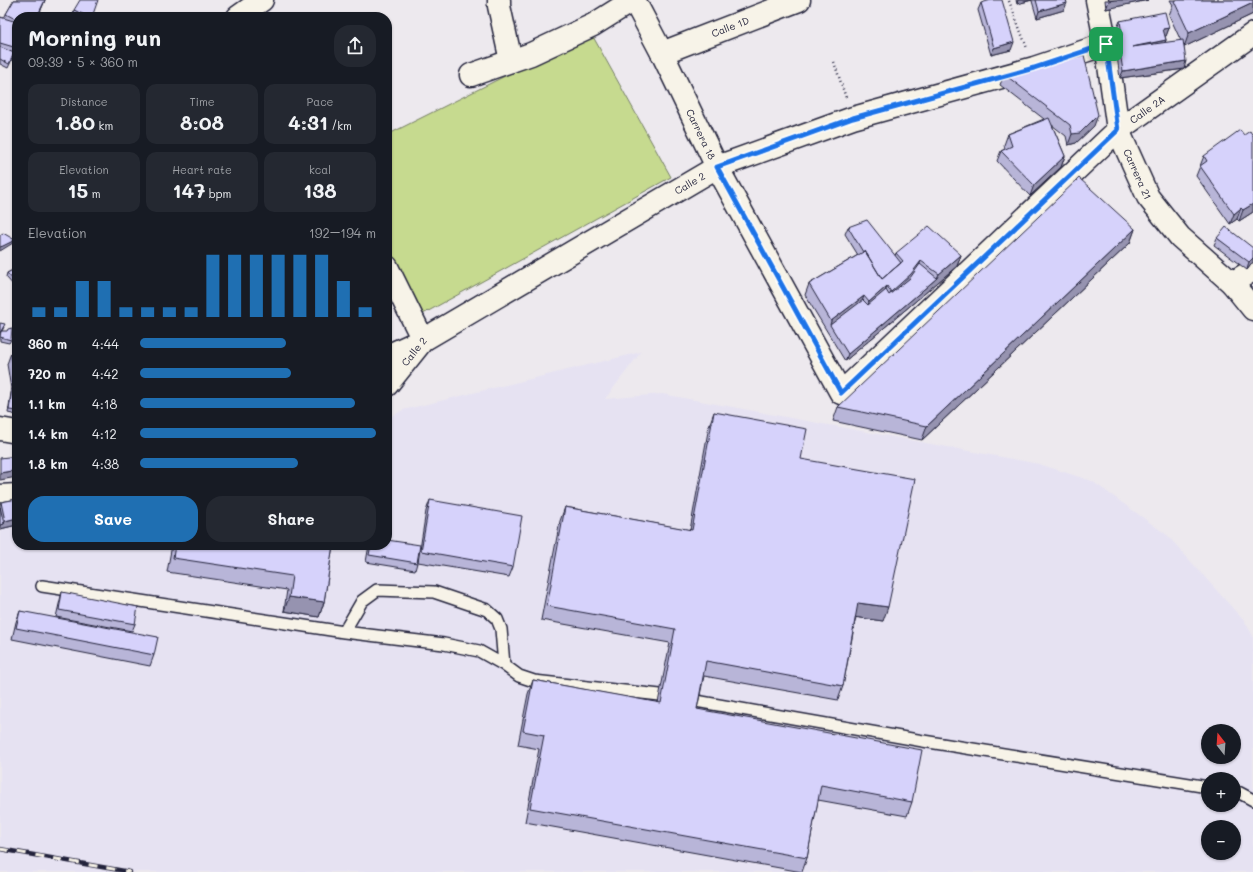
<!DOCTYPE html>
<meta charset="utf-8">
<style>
:root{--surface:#171b24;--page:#242831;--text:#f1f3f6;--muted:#9ea1a6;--accent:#1f6fb2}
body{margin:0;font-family:Mali,sans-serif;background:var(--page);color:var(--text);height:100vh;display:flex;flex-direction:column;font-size:15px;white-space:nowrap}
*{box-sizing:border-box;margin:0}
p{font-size:13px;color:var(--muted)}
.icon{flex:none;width:22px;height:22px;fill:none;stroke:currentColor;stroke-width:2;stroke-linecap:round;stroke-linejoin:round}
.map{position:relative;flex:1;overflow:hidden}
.details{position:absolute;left:12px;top:12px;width:380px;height:538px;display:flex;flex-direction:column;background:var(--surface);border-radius:16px;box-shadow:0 1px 3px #0004}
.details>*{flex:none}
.needle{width:26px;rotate:343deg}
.controls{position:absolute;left:1201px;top:724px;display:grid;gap:8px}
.controls a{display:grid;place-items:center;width:40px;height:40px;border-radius:50%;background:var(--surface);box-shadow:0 1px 3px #0004;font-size:20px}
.pin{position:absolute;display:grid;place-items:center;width:34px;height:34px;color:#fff;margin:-17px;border-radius:8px;box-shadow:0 2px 6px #0006}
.round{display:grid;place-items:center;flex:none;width:42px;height:42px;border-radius:16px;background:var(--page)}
.headline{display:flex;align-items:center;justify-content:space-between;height:68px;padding:0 16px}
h1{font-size:22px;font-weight:700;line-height:30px}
.figures{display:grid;grid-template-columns:repeat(3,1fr);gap:6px;height:68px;padding:4px 16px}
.figures div{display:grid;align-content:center;border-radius:10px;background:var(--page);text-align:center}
.figures b{font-size:20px;font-weight:700}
.figures small{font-size:11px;font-weight:400}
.figures p{font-size:11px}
.chart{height:112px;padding:8px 16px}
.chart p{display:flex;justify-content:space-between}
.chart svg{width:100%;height:72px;margin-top:4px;stroke:var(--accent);stroke-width:6}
.primary-button{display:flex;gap:8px;margin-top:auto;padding:8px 16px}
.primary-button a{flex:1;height:46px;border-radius:16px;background:var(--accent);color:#fff;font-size:16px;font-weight:700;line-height:46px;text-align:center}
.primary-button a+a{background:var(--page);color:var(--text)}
ul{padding:0 16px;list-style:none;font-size:13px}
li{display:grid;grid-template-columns:64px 48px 1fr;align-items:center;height:30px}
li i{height:10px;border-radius:5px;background:var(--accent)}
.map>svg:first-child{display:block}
.built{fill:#e6e2f2;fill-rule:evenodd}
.green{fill:#c6da8f;stroke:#747e65}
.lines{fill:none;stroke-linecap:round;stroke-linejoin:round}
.lane-casing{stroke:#22223b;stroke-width:14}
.street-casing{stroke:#22223b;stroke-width:25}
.path{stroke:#22223b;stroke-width:2.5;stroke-dasharray:1 3;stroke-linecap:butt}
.lane{stroke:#f7f3e8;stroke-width:11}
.street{stroke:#f7f3e8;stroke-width:22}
.rail-casing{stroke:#22223b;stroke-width:4.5}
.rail{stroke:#f7f3e8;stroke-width:3;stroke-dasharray:9;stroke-linecap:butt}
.wall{fill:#b8b5d8;stroke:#22223b}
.shaded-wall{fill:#9693b0;stroke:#22223b}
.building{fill:#d6d2fb;stroke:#22223b}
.route-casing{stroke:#fff;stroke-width:8}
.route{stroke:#1a73e8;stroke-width:5}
.labels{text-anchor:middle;stroke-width:3;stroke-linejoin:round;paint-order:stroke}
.street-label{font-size:10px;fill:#22223b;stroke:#f7f3e8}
</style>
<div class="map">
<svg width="1253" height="872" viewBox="0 0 1253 872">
<rect width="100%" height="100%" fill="#ede9ee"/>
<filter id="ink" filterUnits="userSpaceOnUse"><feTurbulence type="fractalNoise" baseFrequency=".025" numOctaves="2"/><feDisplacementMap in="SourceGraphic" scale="8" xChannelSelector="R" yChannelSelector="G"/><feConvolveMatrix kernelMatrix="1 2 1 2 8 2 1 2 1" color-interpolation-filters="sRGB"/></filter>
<g filter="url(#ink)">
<path class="built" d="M 641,352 L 605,399 L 662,394 L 1039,464 L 1092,481 L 1167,535 L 1245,622 L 1253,636 L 1253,872 L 0,872 L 0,529 L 17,525 L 17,545 L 387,545 L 387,419 L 403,410 ZM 1208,731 L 1234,731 L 1234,757 L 1208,757 ZM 1208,779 L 1234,779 L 1234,805 L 1208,805 ZM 1208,827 L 1234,827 L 1234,853 L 1208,853 Z"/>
<path class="green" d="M 591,33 L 671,177 L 423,314 L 387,245 L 387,135 Z"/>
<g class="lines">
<defs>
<path id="lane" d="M 42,586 L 344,632 L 444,644 L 479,651 L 504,665 L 519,676 L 534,681 L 660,695
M 344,632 L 362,601 L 377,590 L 434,592 L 487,610 L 497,619 L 501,629 L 504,665
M 696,701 L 923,741 L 1208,787
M 1234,792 L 1240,793 L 1253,800"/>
<g id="street">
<path d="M 499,0 L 499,6 L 511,61"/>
<path id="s1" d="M 634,0 L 662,53 L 717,167 L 841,393 L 1118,130 L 1253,34"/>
<path id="s2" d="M 1097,0 L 1106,44 L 1118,130 L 1148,197 L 1180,237 L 1232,283 L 1253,309"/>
<path d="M 238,17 L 262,0"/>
<path id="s3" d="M 662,53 L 799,0"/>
<path d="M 471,75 L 531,54 L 593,25 L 633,0"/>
<path d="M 387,267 L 423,340"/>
<path d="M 1232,283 L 1253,270"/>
<path d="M 387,356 L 420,341"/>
<path id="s4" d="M 387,385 L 423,340 L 717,167 L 853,118 L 1034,68 L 1106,44"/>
<path d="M 0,429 L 17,432"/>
<path d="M 0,496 L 17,495"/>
</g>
</defs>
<use href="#lane" class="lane-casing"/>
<use href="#street" class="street-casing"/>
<path class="path" d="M 1009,1 L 1027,48
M 834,62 L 846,98"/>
<use href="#lane" class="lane"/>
<use href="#street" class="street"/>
<defs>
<path id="rail" d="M 0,849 L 130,872"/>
</defs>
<use href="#rail" class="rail-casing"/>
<use href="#rail" class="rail"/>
</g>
<path class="wall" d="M 14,0 L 45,0 L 38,17 L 17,17 L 17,56 L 14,55 L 8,68 L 0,64 L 0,17 L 4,18 L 6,14 Z
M 1016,0 L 1066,0 L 1064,10 L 1037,18 L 1032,1 L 1032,0 L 1017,4 Z
M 1105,0 L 1148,0 L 1106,9 Z
M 1170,0 L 1253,0 L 1253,14 L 1184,47 L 1184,69 L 1120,78 L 1115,41 L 1117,33 L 1118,34 L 1117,28 L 1120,21 L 1169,28 L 1166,36 L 1165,36 L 1166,40 L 1165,43 L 1181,41 L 1169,15 L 1173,5 Z
M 981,3 L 1011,50 L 991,55 L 978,10 Z
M 74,10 L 92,17 L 80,17 L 73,13 Z
M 1004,74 L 1094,126 L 1076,143 L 1068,145 L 1066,136 L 1052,125 L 1065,156 L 1061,167 L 1030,196 L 997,161 L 1001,151 L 1005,149 L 1004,145 L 1008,134 L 1044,119 L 1000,85 Z
M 1204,156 L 1253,212 L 1239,221 L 1237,219 L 1230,224 L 1196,176 Z
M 848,227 L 895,256 L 896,253 L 961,255 L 957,266 L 845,361 L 805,295 L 809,284 L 858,255 L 845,234 Z
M 1135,229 L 1130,243 L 922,440 L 833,421 L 838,407 Z
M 1217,238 L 1253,262 L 1247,270 L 1214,245 Z
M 17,268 L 17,287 L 16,288 L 6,277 L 7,273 Z
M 0,323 L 4,327 L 2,331 L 11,340 L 9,343 L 0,341 Z
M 11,353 L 17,388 L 11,389 L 7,364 Z
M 12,389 L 17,389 L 17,415 L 8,413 L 11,393 Z
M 714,412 L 801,459 L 883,621 L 856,617 L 843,686 L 838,700 L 704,676 L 697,709 L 912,802 L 907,816 L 818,800 L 807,858 L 802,872 L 525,822 L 539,749 L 518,745 L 528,694 L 533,680 L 658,703 L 670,643 L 541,620 L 560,521 L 565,507 L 690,530 L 709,426 Z
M 17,499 L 17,525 L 0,529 L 0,505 L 1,502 Z
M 430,500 L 513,567 L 509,577 L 418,562 L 426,511 Z
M 172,545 L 352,545 L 351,548 L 333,545 L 324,602 L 319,617 L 284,611 L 287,590 L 167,572 Z
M 369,545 L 387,545 L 417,563 L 415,570 L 366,562 Z
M 62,592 L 135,624 L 132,631 L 56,617 L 60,600 Z
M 20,611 L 154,655 L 150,666 L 12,639 L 16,622 Z"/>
<path class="shaded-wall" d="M 45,0 L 38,17 L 37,17 Z
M 1018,0 L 1032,0 L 1017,4 Z
M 1115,0 L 1148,0 L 1106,9 L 1109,1 Z
M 1067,3 L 1064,10 L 1037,18 L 1039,11 Z
M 1253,3 L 1253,14 L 1184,47 L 1189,33 Z
M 1169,28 L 1166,36 L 1161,37 L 1163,29 Z
M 1166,40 L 1163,47 L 1132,47 Z
M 1014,42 L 1011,50 L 991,55 L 994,48 Z
M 1186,61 L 1184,69 L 1120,78 L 1123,71 Z
M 1098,115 L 1094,126 L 1076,143 L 1068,145 L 1072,134 Z
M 1065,156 L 1061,167 L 1030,196 L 1034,185 Z
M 1253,204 L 1253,212 L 1239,221 L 1243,210 Z
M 1241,208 L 1237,219 L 1230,224 L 1234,214 Z
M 1135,229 L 1130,243 L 922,440 L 927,426 Z
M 15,240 L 13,243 L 0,251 L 0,247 Z
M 961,255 L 957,266 L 845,361 L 848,354 L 937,278 L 939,274 Z
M 1253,258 L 1253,262 L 1247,270 L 1249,262 Z
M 921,261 L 917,271 L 887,302 L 891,292 Z
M 887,286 L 883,297 L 865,313 L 869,302 Z
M 864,296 L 860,307 L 830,325 L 831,321 Z
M 17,377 L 17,388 L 11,389 L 15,378 Z
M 17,470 L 17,477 L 0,480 L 0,473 Z
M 17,518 L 17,525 L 0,529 L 0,525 L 4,524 L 5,521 Z
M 289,597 L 324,602 L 319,617 L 284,611 Z
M 858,603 L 888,607 L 883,621 L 853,617 Z"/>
<path class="building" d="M 14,0 L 45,0 L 37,17 L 17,17 L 17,20 L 6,14 Z
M 80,0 L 98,0 L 92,17 L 89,17 L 74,10 Z
M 991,0 L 1002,0 L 1014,42 L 994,48 L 981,3 Z
M 1036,0 L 1066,0 L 1067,3 L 1039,11 Z
M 1176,0 L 1253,0 L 1253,3 L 1189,33 L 1174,1 Z
M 1165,12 L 1169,28 L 1163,29 L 1166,40 L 1132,47 L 1183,40 L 1186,61 L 1123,71 L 1117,33 L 1122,35 L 1120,21 Z
M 0,17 L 17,22 L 17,48 L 0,43 Z
M 0,47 L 14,53 L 9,64 L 0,59 Z
M 1084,55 L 1098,115 L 1080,133 L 1072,134 L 1070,125 L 1004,74 Z
M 1049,118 L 1065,156 L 1034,185 L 1001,151 L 1012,146 L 1008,134 Z
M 1240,130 L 1244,135 L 1250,131 L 1253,136 L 1253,204 L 1243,210 L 1241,208 L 1234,214 L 1200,166 L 1207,161 L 1204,156 Z
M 1079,178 L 1135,229 L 927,426 L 838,407 Z
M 867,220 L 901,263 L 882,279 L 865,251 L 863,252 L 848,227 Z
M 929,226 L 961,255 L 939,274 L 921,261 L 911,274 L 891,292 L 887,286 L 869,302 L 864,296 L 831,321 L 809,284 L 865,251 L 882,279 L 903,261 L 896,253 Z
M 1226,227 L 1253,248 L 1253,258 L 1249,262 L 1217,238 Z
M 3,233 L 15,240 L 3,246 L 0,247 L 0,235 Z
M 920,264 L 937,278 L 848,354 L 830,325 L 863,300 L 868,305 L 886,290 L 889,295 L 910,278 Z
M 17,268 L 17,284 L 7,273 Z
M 0,323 L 5,324 L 0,333 Z
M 12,328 L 11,340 L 0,337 L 1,331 L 7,331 L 8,329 Z
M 17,350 L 17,377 L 15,378 L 11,353 Z
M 12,389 L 17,389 L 17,411 L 9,410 Z
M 714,412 L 807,429 L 801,459 L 915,479 L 888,607 L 858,603 L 843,686 L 706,661 L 697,709 L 922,750 L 912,802 L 821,785 L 807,858 L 530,808 L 544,735 L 523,731 L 533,680 L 661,703 L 675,629 L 547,606 L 565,507 L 692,530 Z
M 17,456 L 17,470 L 0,473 L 0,458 Z
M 17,499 L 17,518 L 5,521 L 1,502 Z
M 430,500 L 522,516 L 513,567 L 421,551 Z
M 0,507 L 4,524 L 0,525 Z
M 387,540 L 420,545 L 417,563 L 369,555 L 371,545 L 387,545 Z
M 175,545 L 333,545 L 324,602 L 289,597 L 292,576 L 173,558 Z
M 62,592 L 138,607 L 135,624 L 59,610 Z
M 20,611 L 158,637 L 154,655 L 16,628 Z"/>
</g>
<g class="lines" filter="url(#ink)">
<defs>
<path id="route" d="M 1106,44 L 1118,130 L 841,393 L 717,167 L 853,118 L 1034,68 Z"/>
</defs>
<use href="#route" class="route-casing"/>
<use href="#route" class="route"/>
</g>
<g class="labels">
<g class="street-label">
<text dy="4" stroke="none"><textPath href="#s3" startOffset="73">Calle 1D</textPath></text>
<text dy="4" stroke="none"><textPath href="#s1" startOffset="862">Calle 2A</textPath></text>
<text dy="4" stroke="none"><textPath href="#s1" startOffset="150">Carrera 18</textPath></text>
<text dy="4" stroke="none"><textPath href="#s2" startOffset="180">Carrera 21</textPath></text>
<text dy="4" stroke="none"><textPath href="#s4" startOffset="367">Calle 2</textPath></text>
<text dy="4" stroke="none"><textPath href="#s4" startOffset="43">Calle 2</textPath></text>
</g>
</g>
</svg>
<div class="controls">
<a><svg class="needle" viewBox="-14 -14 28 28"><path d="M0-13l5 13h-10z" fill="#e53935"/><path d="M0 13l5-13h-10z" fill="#9ea1a6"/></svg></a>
<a>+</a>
<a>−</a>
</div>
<div class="pin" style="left:1106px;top:44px;background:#1e9e55"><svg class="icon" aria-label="arrive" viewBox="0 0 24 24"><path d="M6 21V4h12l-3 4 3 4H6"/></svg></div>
<section class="details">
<div class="headline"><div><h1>Morning run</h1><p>09:39 · 5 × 360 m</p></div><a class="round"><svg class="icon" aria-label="share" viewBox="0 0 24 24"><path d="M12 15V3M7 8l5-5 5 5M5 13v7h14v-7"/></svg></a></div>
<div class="figures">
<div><p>Distance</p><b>1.80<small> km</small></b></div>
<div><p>Time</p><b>8:08</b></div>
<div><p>Pace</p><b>4:31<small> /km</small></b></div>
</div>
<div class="figures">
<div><p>Elevation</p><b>15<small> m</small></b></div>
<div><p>Heart rate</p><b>147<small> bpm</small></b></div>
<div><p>kcal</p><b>138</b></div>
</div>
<div class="chart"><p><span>Elevation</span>192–194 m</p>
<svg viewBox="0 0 160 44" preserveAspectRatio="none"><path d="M5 44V38M15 44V38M25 44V22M35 44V22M45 44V38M55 44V38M65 44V38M75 44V38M85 44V6M95 44V6M105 44V6M115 44V6M125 44V6M135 44V6M145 44V22M155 44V38"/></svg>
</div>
<ul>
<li><b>360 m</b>4:44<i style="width:62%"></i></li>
<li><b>720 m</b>4:42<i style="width:64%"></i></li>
<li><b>1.1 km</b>4:18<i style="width:91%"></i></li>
<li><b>1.4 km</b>4:12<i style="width:100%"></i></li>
<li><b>1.8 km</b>4:38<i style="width:67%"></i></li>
</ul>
<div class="primary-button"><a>Save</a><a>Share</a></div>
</section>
</div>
